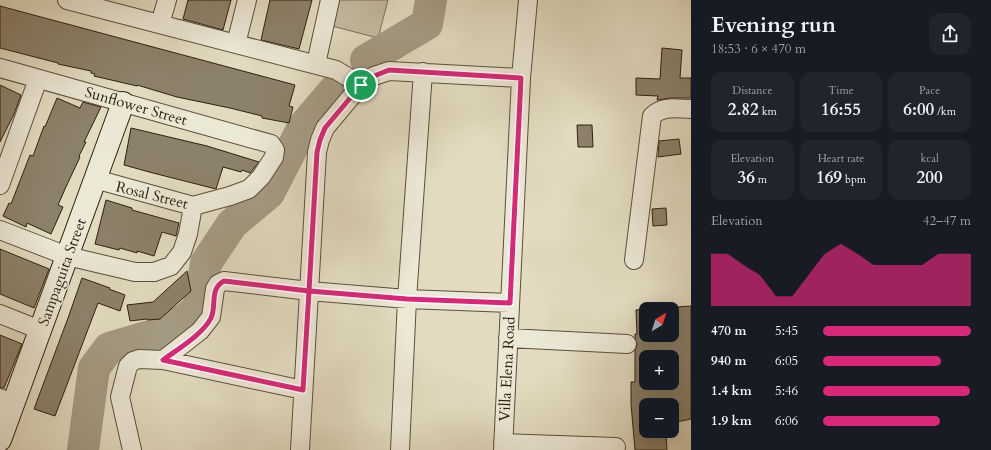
<!DOCTYPE html>
<meta charset="utf-8">
<style>
:root{--surface:#171b24;--page:#20242c;--text:#f1f3f6;--muted:#9ea1a6;--accent:#db2777}
body{margin:0;font-family:Cardo,serif;background:var(--page);color:var(--text);height:100vh;display:flex;flex-direction:column;font-size:15px;white-space:nowrap}
*{box-sizing:border-box;margin:0}
p{font-size:13px;color:var(--muted)}
.icon{flex:none;width:22px;height:22px;fill:none;stroke:currentColor;stroke-width:2;stroke-linecap:round;stroke-linejoin:round}
.map{position:relative;flex:1;overflow:hidden}
.panel{display:flex;flex-direction:column;background:var(--surface);width:300px}
.panel>*{flex:none}
.needle{width:26px;rotate:38deg}
.buttons{position:absolute;left:639px;top:302px;display:grid;gap:8px}
.buttons a{display:grid;place-items:center;width:40px;height:40px;border-radius:8px;background:var(--surface);box-shadow:0 4px 16px #0002;font-size:20px}
.pin{position:absolute;display:grid;place-items:center;width:34px;height:34px;color:#fff;margin:-17px;border:2px solid #fff;border-radius:50%;box-shadow:0 1px 4px #0007}
.round{display:grid;place-items:center;flex:none;width:42px;height:42px;border-radius:12px;background:var(--page)}
.summary{display:flex;align-items:center;justify-content:space-between;height:68px;padding:0 20px}
h1{font-size:22px;font-weight:700;line-height:30px}
.figures{display:grid;grid-template-columns:repeat(3,1fr);gap:6px;height:68px;padding:4px 20px}
.figures div{display:grid;align-content:center;border-radius:10px;background:var(--page);text-align:center}
.figures b{font-size:17px;font-weight:700}
.figures small{font-size:11px;font-weight:400}
.figures p{font-size:11px}
.chart{height:112px;padding:8px 20px}
.chart p{display:flex;justify-content:space-between}
.chart svg{width:100%;height:72px;margin-top:4px;fill:var(--accent);opacity:.7}
ul{padding:0 20px;list-style:none;font-size:13px}
li{display:grid;grid-template-columns:64px 48px 1fr;align-items:center;height:30px}
li i{height:10px;border-radius:5px;background:var(--accent)}
main{display:flex;flex:1;min-height:0}
.map>svg:first-child{display:block}
.green{fill:#c3bba2;stroke:#786e58}
.lines{fill:none;stroke-linecap:round;stroke-linejoin:round}
.river{stroke:#a59b84;stroke-width:32}
.building{fill:#8c816b;stroke:#2e200f;fill-rule:evenodd}
.street-casing{stroke:#5b4f3b;stroke-width:20}
.secondary-casing{stroke:#2e200f;stroke-width:24}
.street{stroke:#ece8d6;stroke-width:18}
.secondary{stroke:#ece8d6;stroke-width:22}
.route-casing{stroke:#fff;stroke-width:8}
.route{stroke:#db2777;stroke-width:5}
.labels{text-anchor:middle;stroke-width:3;stroke-linejoin:round;paint-order:stroke}
.street-label{font-size:15px;fill:#2e200f;stroke:#ece8d6}
</style>
<main>
<div class="map">
<svg width="691" height="450" viewBox="0 0 691 450">
<rect width="100%" height="100%" fill="#e2dbc0"/>
<filter id="stains"><feTurbulence type="fractalNoise" baseFrequency=".005" numOctaves="4"/><feColorMatrix values="0 0 0 0 .2 0 0 0 0 .09 0 0 0 0 .02 0 0 0 .5 -.17"/></filter>
<radialGradient id="worn" r=".72"><stop offset=".6" stop-color="#630" stop-opacity="0"/><stop offset="1" stop-color="#630" stop-opacity=".3"/></radialGradient>
<path class="green" d="M 338,0 L 388,0 L 378,38 L 332,26 Z"/>
<g class="lines">
<path class="river" d="M 366,60 L 427,24 L 431,0
M 83,450 L 94,368 L 109,348 L 163,332 L 187,318 L 198,308 L 206,263 L 232,224 L 269,193 L 303,127 L 338,86"/>
</g>
<path class="building" d="M 188,0 L 231,0 L 223,30 L 183,19 Z
M 270,0 L 312,0 L 299,49 L 261,40 Z
M 0,6 L 295,85 L 289,106 L 293,107 L 289,123 L 262,118 L 262,116 L 230,108 L 177,97 L 137,85 L 137,86 L 94,76 L 95,74 L 91,73 L 91,71 L 58,64 L 58,63 L 0,48 Z
M 662,48 L 682,50 L 680,78 L 691,78 L 691,98 L 670,98 L 658,100 L 657,100 L 658,96 L 636,95 L 636,78 L 660,79 Z
M 0,85 L 21,95 L 14,114 L 0,142 Z
M 57,98 L 80,108 L 83,102 L 101,107 L 84,142 L 86,142 L 79,156 L 80,157 L 65,189 L 58,205 L 63,207 L 51,234 L 27,223 L 26,227 L 3,216 L 9,203 L 11,204 L 30,155 L 33,156 L 44,126 L 45,127 Z
M 577,125 L 592,125 L 593,147 L 578,147 Z
M 131,128 L 207,146 L 259,162 L 250,173 L 242,170 L 241,172 L 223,167 L 216,189 L 153,173 L 124,165 Z
M 679,139 L 681,154 L 658,157 L 659,141 Z
M 106,200 L 132,208 L 132,210 L 179,223 L 176,236 L 162,232 L 154,256 L 137,251 L 137,253 L 120,248 L 119,250 L 95,244 Z
M 666,208 L 667,225 L 653,226 L 652,209 Z
M 0,249 L 49,269 L 34,308 L 0,294 Z
M 187,271 L 191,291 L 160,319 L 148,320 L 147,319 L 130,321 L 127,305 L 153,302 Z
M 82,278 L 110,288 L 109,289 L 125,295 L 120,311 L 98,303 L 55,416 L 34,409 L 68,318 Z
M 691,306 L 691,419 L 672,423 L 672,405 L 646,405 L 646,431 L 666,431 L 667,450 L 635,450 L 631,404 L 631,382 L 635,382 L 635,350 L 637,345 L 635,338 L 635,334 L 637,334 L 636,310 ZM 646,309 L 672,309 L 672,335 L 646,335 ZM 675,354 L 677,380 L 672,380 L 672,383 L 646,383 L 646,357 L 649,357 L 649,355 Z
M 0,335 L 22,344 L 4,388 L 0,388 Z"/>
<g class="lines">
<defs>
<path id="street" d="M 67,0 L 336,70 L 361,85
M 160,24 L 167,0
M 236,44 L 247,0
M 316,64 L 330,0
M 0,68 L 271,144 L 275,150 L 274,157 L 261,177 L 249,189 L 230,196 L 193,206 L 95,179
M 0,185 L 38,79
M 0,230 L 67,256 L 135,272 L 154,272 L 171,266 L 182,252 L 188,234 L 193,206
M 634,260 L 652,116 C 663,105 677,109 691,109
M 0,314 L 40,330
M 508,338 L 627,344
M 163,360 L 303,390
M 0,398 L 14,404
M 503,443 L 616,447
M 132,450 L 120,397 L 128,366 L 133,361 L 139,359 L 163,360 L 200,331 L 211,317 L 215,289 L 218,284 L 224,281 L 309,291 L 407,299 L 510,303
M 300,450 L 317,152 L 320,140 L 325,128 L 361,85 L 374,76 L 389,71 L 521,78
M 400,450 L 407,299 L 423,72
M 503,450 L 521,78 L 528,0"/>
<path id="secondary" d="M 0,440 L 123,103"/>
</defs>
<use href="#street" class="street-casing"/>
<use href="#secondary" class="secondary-casing"/>
<use href="#street" class="street"/>
<use href="#secondary" class="secondary"/>
</g>
<g class="lines">
<defs>
<path id="route" d="M 361,85 L 325,128 L 320,140 L 317,152 L 309,291 L 224,281 C 209,289 217,305 211,318 C 203,334 178,349 163,360 L 303,390 L 309,291 L 407,299 L 510,303 L 521,78 L 389,70 L 374,76 L 361,85"/>
</defs>
<use href="#route" class="route-casing"/>
<use href="#route" class="route"/>
</g>
<g class="labels">
<g class="street-label">
<text transform="translate(136 106) rotate(16)" y="5">Sunflower Street</text>
<text transform="translate(152 195) rotate(14)" y="5">Rosal Street</text>
<text transform="translate(62 272) rotate(-70)" y="5">Sampaguita Street</text>
<text transform="translate(507 369) rotate(-87)" y="5">Villa Elena Road</text>
</g>
</g>
<rect width="100%" height="100%" filter="url(#stains)"/>
<rect width="100%" height="100%" fill="url(#worn)"/>
</svg>
<div class="buttons">
<a><svg class="needle" viewBox="-14 -14 28 28"><path d="M0-13l5 13h-10z" fill="#e53935"/><path d="M0 13l5-13h-10z" fill="#9ea1a6"/></svg></a>
<a>+</a>
<a>−</a>
</div>
<div class="pin" style="left:361px;top:85px;background:#1e9e55"><svg class="icon" aria-label="arrive" viewBox="0 0 24 24"><path d="M6 21V4h12l-3 4 3 4H6"/></svg></div>
</div>
<section class="panel">
<div class="summary"><div><h1>Evening run</h1><p>18:53 · 6 × 470 m</p></div><a class="round"><svg class="icon" aria-label="share" viewBox="0 0 24 24"><path d="M12 15V3M7 8l5-5 5 5M5 13v7h14v-7"/></svg></a></div>
<div class="figures">
<div><p>Distance</p><b>2.82<small> km</small></b></div>
<div><p>Time</p><b>16:55</b></div>
<div><p>Pace</p><b>6:00<small> /km</small></b></div>
</div>
<div class="figures">
<div><p>Elevation</p><b>36<small> m</small></b></div>
<div><p>Heart rate</p><b>169<small> bpm</small></b></div>
<div><p>kcal</p><b>200</b></div>
</div>
<div class="chart"><p><span>Elevation</span>42–47 m</p>
<svg viewBox="0 0 160 44" preserveAspectRatio="none"><path d="M0 44V12L10 12L20 19L30 25L40 38L50 38L60 25L70 12L80 6L90 12L100 19L110 19L120 19L130 19L140 12L150 12L160 12V44z"/></svg>
</div>
<ul>
<li><b>470 m</b>5:45<i style="width:100%"></i></li>
<li><b>940 m</b>6:05<i style="width:80%"></i></li>
<li><b>1.4 km</b>5:46<i style="width:99%"></i></li>
<li><b>1.9 km</b>6:06<i style="width:79%"></i></li>
</ul>
</section>
</main>
